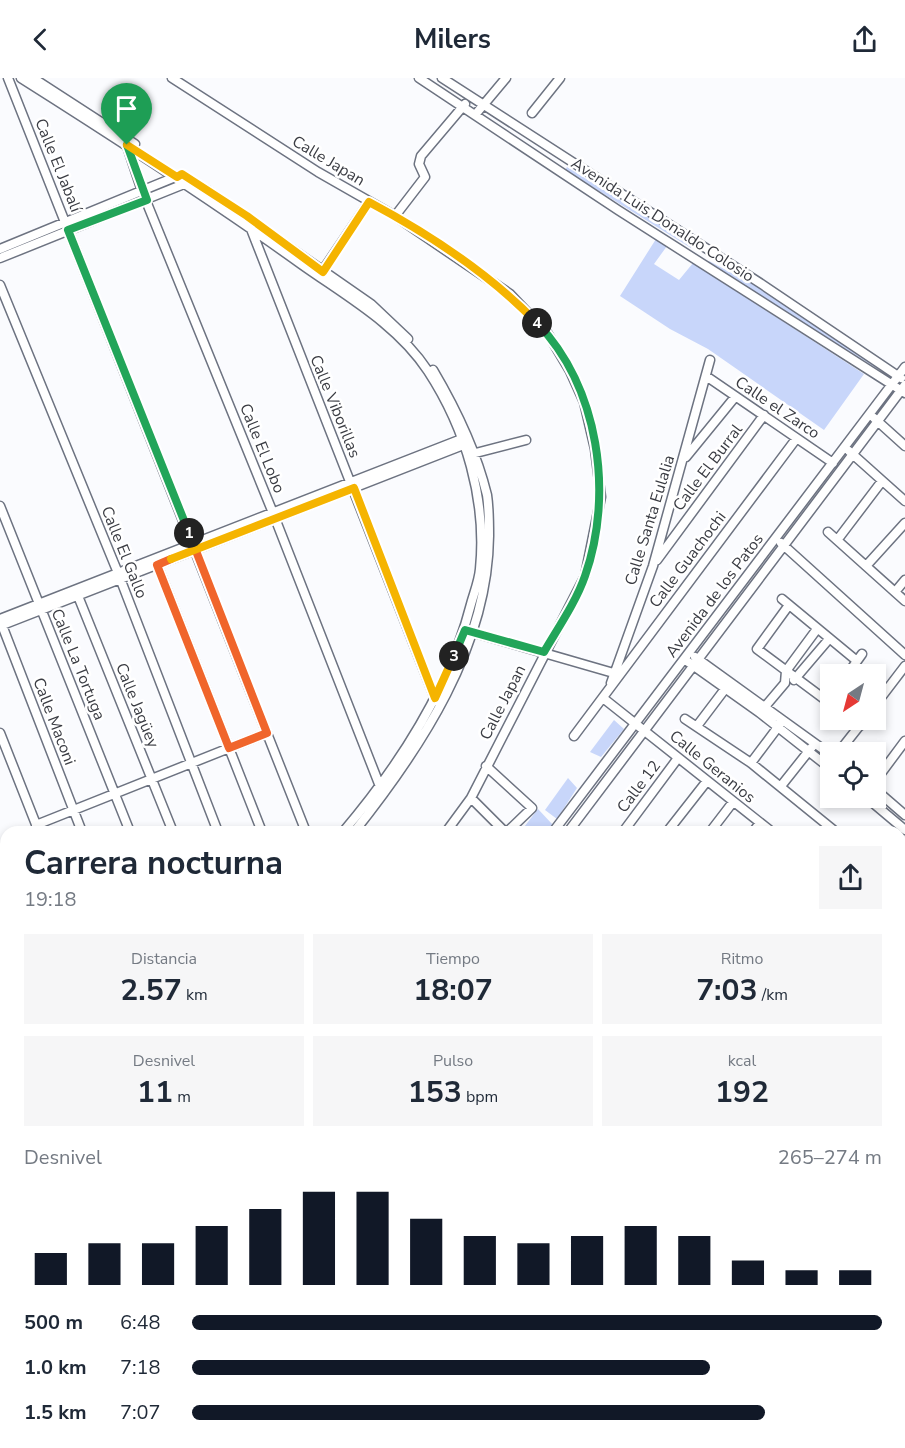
<!DOCTYPE html>
<html lang="es">
<meta charset="utf-8">
<style>
:root{--surface:#fff;--page:#f6f6f7;--text:#1f2937;--muted:#747a83;--accent:#111827}
body{margin:0;font-family:"Nunito Sans",sans-serif;background:var(--page);color:var(--text);height:100vh;display:flex;flex-direction:column;font-size:22px;white-space:nowrap}
*{box-sizing:border-box;margin:0}
p{font-size:20px;color:var(--muted)}
.icon{flex:none;width:33px;height:33px;fill:none;stroke:currentColor;stroke-width:2;stroke-linecap:round;stroke-linejoin:round}
.map{position:relative;flex:1;overflow:hidden}
.drawer{position:absolute;left:0px;top:748px;width:906px;height:622px;display:flex;flex-direction:column;background:var(--surface);border-radius:18px 18px 0 0;box-shadow:0 3px 9px #0003}
.drawer>*{flex:none}
.needle{width:39px;rotate:216deg}
.tools{position:absolute;left:820px;top:586px;display:grid;gap:12px}
.tools a{display:grid;place-items:center;width:66px;height:66px;border-radius:0px;background:var(--surface);box-shadow:0 3px 9px #0003;font-size:30px}
.pin{position:absolute;display:grid;place-items:center;width:51px;height:51px;color:#fff;margin:-62px -26px;border-radius:50% 50% 50% 0;rotate:-45deg;box-shadow:0 0 6px #0007}
.pin .icon{rotate:45deg}
.km{position:absolute;width:30px;height:30px;margin:-15px;border-radius:50%;background:#222;color:#fff;font-size:16px;line-height:30px;text-align:center}
.round{display:grid;place-items:center;flex:none;width:63px;height:63px;border-radius:0px;background:var(--page)}
.overview{display:flex;align-items:center;justify-content:space-between;height:102px;padding:0 24px}
h1{font-size:33px;font-weight:700;line-height:45px}
.metrics{display:grid;grid-template-columns:repeat(3,1fr);gap:9px;height:102px;padding:6px 24px}
.metrics div{display:grid;align-content:center;border-radius:0px;background:var(--page);text-align:center}
.metrics b{font-size:30px;font-weight:700}
.metrics small{font-size:16px;font-weight:400}
.metrics p{font-size:16px}
.chart{height:168px;padding:12px 24px}
.chart p{display:flex;justify-content:space-between}
.chart svg{width:100%;height:108px;margin-top:6px;stroke:var(--accent);stroke-width:6}
ul{padding:0 24px;list-style:none;font-size:20px}
li{display:grid;grid-template-columns:96px 72px 1fr;align-items:center;height:45px}
li i{height:15px;border-radius:8px;background:var(--accent)}
header{display:flex;justify-content:space-between;align-items:center;height:78px;padding:0 24px;background:var(--surface);font-size:27px;font-weight:700}
.map>svg:first-child{display:block}
.green{fill:#c8d6fa}
.lines{fill:none;stroke-linecap:round;stroke-linejoin:round}
.minor-casing{stroke:#6d7381;stroke-width:11}
.major-casing{stroke:#7b8bb7;stroke-width:14}
.minor{stroke:#fff;stroke-width:8}
.major{stroke:#c5d3f9;stroke-width:10}
.split-1-casing{stroke:#fff;stroke-width:12}
.split-2-casing{stroke:#fff;stroke-width:12}
.split-3-casing{stroke:#fff;stroke-width:12}
.split-4-casing{stroke:#fff;stroke-width:12}
.split-5-casing{stroke:#fff;stroke-width:12}
.split-1{stroke:#22a559;stroke-width:8}
.split-2{stroke:#f0652b;stroke-width:8}
.split-3{stroke:#f5b400;stroke-width:8}
.split-4{stroke:#22a559;stroke-width:8}
.split-5{stroke:#f5b400;stroke-width:8}
.labels{text-anchor:middle;stroke-width:5;stroke-linejoin:round;paint-order:stroke}
.street-label{font-size:16px;fill:#3a3c43;stroke:#fff}
</style>
<header><svg class="icon" aria-label="back" viewBox="0 0 24 24"><path d="M15 5l-7 7 7 7"/></svg>Milers<svg class="icon" aria-label="share" viewBox="0 0 24 24"><path d="M12 15V3M7 8l5-5 5 5M5 13v7h14v-7"/></svg></header>
<div class="map">
<svg width="905" height="1370" viewBox="0 0 905 1370">
<rect width="100%" height="100%" fill="#fafbfe"/>
<path class="green" d="M 567,89 L 692,167 L 691,170 L 565,92 Z
M 656,161 L 667,168 L 654,186 L 679,202 L 693,185 L 864,296 L 824,352 L 708,271 L 670,251 L 620,218 Z
M 709,183 L 754,207 L 891,295 L 889,298 L 708,185 Z
M 614,642 L 624,651 L 601,679 L 590,674 Z
M 568,700 L 577,710 L 557,741 L 545,732 Z
M 538,731 L 553,747 L 547,754 L 523,754 L 521,753 Z
M 524,1365 L 694,1365 L 689,1370 L 519,1370 Z"/>
<g class="lines">
<defs>
<path id="minor" d="M 8,0 L 306,754
M 21,0 C 116,60 209,120 301,186 C 346,218 397,246 428,293 C 466,351 487,423 480,491 C 479,503 474,515 471,526 C 449,612 399,688 343,754
M 33,0 L 135,66
M 172,0 L 318,94 L 395,138 L 510,216 L 548,256 L 570,293 L 584,324 L 595,371 L 601,419 L 585,498 L 471,720 L 446,754
M 419,0 L 618,132 L 905,315
M 442,0 L 763,207 L 901,300
M 532,35 L 560,0
M 475,37 L 506,0
M 127,68 L 142,113 L 273,435 L 381,711
M 207,112 L 371,226 L 408,261
M 395,138 L 425,99 L 419,86 L 421,78 L 465,26
M 251,151 L 436,623
M 0,171 L 180,97
M 0,180 L 189,104
M 319,198 L 369,124
M 0,207 L 118,495 L 218,754
M 706,298 L 833,385
M 874,340 L 905,368
M 849,373 L 905,423
M 468,377 L 526,362
M 686,379 L 735,319
M 0,428 L 130,754
M 828,454 L 905,523
M 838,461 L 882,403
M 781,465 L 905,577
M 657,482 L 764,337
M 156,484 L 262,754
M 866,488 L 905,445
M 76,513 L 173,754
M 895,514 L 905,502
M 782,521 L 857,583
M 789,527 L 757,571 L 831,626
M 0,541 L 464,360
M 0,542 L 82,754
M 0,548 L 466,366
M 468,553 L 617,596
M 695,579 L 831,677
M 684,581 L 760,635 L 831,691
M 847,597 L 862,576
M 794,602 L 829,561
M 611,605 L 653,488 L 710,282
M 603,620 L 772,754
M 876,626 L 905,588
M 763,631 L 785,605 L 786,593 L 817,551
M 685,641 L 751,685 L 836,754
M 852,642 L 860,648
M 697,648 L 728,607
M 0,655 L 39,754
M 574,658 L 796,361
M 838,675 L 864,642
M 751,685 L 781,645
M 486,688 L 532,730 L 507,754
M 876,702 L 905,663
M 781,708 L 812,669
M 876,712 L 905,737
M 471,720 L 505,754
M 867,720 L 905,752
M 36,747 L 267,655
M 354,754 C 421,670 488,569 489,458 C 489,445 489,430 487,417 C 476,372 456,331 433,292
M 553,754 L 905,289
M 568,754 L 905,307
M 623,754 L 678,680
M 667,754 L 707,703
M 710,754 L 733,724
M 753,754 L 760,745
M 900,807 L 905,811
M 900,866 L 905,871
M 0,912 L 6,928
M 0,927 L 6,943
M 0,1009 L 6,1003
M 0,1021 L 6,1028
M 0,1032 L 6,1039
M 900,1042 L 905,1045
M 900,1087 L 905,1091
M 900,1142 L 905,1136
M 900,1209 L 905,1203
M 900,1230 L 905,1224
M 0,1272 L 6,1276
M 900,1301 L 905,1295
M 272,1365 L 277,1370
M 324,1365 L 330,1370
M 377,1365 L 382,1370
M 434,1365 L 440,1370
M 492,1365 L 498,1370
M 711,1365 L 717,1370
M 793,1365 L 800,1370
M 841,1365 L 847,1370
M 79,1370 L 81,1367
M 102,1370 L 106,1365
M 197,1370 L 201,1365"/>
<path id="major" d="M 0,1117 L 6,1124
M 0,1130 L 6,1137
M 246,1365 L 251,1370"/>
</defs>
<use href="#minor" class="minor-casing"/>
<use href="#major" class="major-casing"/>
<use href="#minor" class="minor"/>
<use href="#major" class="major"/>
</g>
<g class="lines">
<defs>
<path id="split-1" d="M 127,67 L 147,122 L 68,152 L 189,455"/>
<path id="split-2" d="M 171,481 L 157,487 L 229,670 L 267,655 L 189,455"/>
<path id="split-3" d="M 171,481 L 354,410 L 435,620 L 454,578"/>
<path id="split-4" d="M 454,578 L 465,552 L 544,574 C 558,550 576,524 585,498 C 614,416 599,309 537,245"/>
<path id="split-5" d="M 127,67 L 177,99 L 182,96 L 247,138 L 323,194 L 369,124 C 429,156 490,196 537,245"/>
</defs>
<use href="#split-1" class="split-1-casing"/>
<use href="#split-2" class="split-2-casing"/>
<use href="#split-3" class="split-3-casing"/>
<use href="#split-4" class="split-4-casing"/>
<use href="#split-5" class="split-5-casing"/>
<use href="#split-1" class="split-1"/>
<use href="#split-2" class="split-2"/>
<use href="#split-3" class="split-3"/>
<use href="#split-4" class="split-4"/>
<use href="#split-5" class="split-5"/>
</g>
<g class="labels">
<g class="street-label">
<text transform="translate(329 82) rotate(31)" y="6">Calle Japan</text>
<text transform="translate(59 87) rotate(68)" y="6">Calle El Jabalí</text>
<text transform="translate(663 141) rotate(33)" y="6">Avenida Luis Donaldo Colosio</text>
<text transform="translate(336 328) rotate(68)" y="6">Calle Viborillas</text>
<text transform="translate(778 329) rotate(34)" y="6">Calle el Zarco</text>
<text transform="translate(263 370) rotate(68)" y="6">Calle El Lobo</text>
<text transform="translate(707 389) rotate(-53)" y="6">Calle El Burral</text>
<text transform="translate(649 442) rotate(-73)" y="6">Calle Santa Eulalia</text>
<text transform="translate(125 474) rotate(68)" y="6">Calle El Gallo</text>
<text transform="translate(687 481) rotate(-53)" y="6">Calle Guachochi</text>
<text transform="translate(714 517) rotate(-53)" y="6">Avenida de los Patos</text>
<text transform="translate(79 586) rotate(68)" y="6">Calle La Tortuga</text>
<text transform="translate(502 624) rotate(-63)" y="6">Calle Japan</text>
<text transform="translate(138 627) rotate(68)" y="6">Calle Jagüey</text>
<text transform="translate(55 643) rotate(69)" y="6">Calle Maconi</text>
<text transform="translate(713 688) rotate(39)" y="6">Calle Geranios</text>
<text transform="translate(638 708) rotate(-53)" y="6">Calle 12</text>
</g>
</g>
</svg>
<div class="tools">
<a><svg class="needle" viewBox="-14 -14 28 28"><path d="M0-13l5 13h-10z" fill="#e53935"/><path d="M0 13l5-13h-10z" fill="#747a83"/></svg></a>
<a><svg class="icon" aria-label="locate" viewBox="0 0 24 24"><circle cx="12" cy="12" r="6"/><path d="M12 2v4M12 18v4M2 12h4M18 12h4"/></svg></a>
</div>
<div class="pin" style="left:127px;top:67px;background:#1e9e55"><svg class="icon" aria-label="arrive" viewBox="0 0 24 24"><path d="M6 21V4h12l-3 4 3 4H6"/></svg></div>
<b class="km" style="left:189px;top:455px">1</b>
<b class="km" style="left:454px;top:578px">3</b>
<b class="km" style="left:537px;top:245px">4</b>
<section class="drawer">
<div class="overview"><div><h1>Carrera nocturna</h1><p>19:18</p></div><a class="round"><svg class="icon" aria-label="share" viewBox="0 0 24 24"><path d="M12 15V3M7 8l5-5 5 5M5 13v7h14v-7"/></svg></a></div>
<div class="metrics">
<div><p>Distancia</p><b>2.57<small> km</small></b></div>
<div><p>Tiempo</p><b>18:07</b></div>
<div><p>Ritmo</p><b>7:03<small> /km</small></b></div>
</div>
<div class="metrics">
<div><p>Desnivel</p><b>11<small> m</small></b></div>
<div><p>Pulso</p><b>153<small> bpm</small></b></div>
<div><p>kcal</p><b>192</b></div>
</div>
<div class="chart"><p><span>Desnivel</span>265–274 m</p>
<svg viewBox="0 0 160 44" preserveAspectRatio="none"><path d="M5 44V31M15 44V27M25 44V27M35 44V20M45 44V13M55 44V6M65 44V6M75 44V17M85 44V24M95 44V27M105 44V24M115 44V20M125 44V24M135 44V34M145 44V38M155 44V38"/></svg>
</div>
<ul>
<li><b>500 m</b>6:48<i style="width:100%"></i></li>
<li><b>1.0 km</b>7:18<i style="width:75%"></i></li>
<li><b>1.5 km</b>7:07<i style="width:83%"></i></li>
</ul>
</section>
</div>
